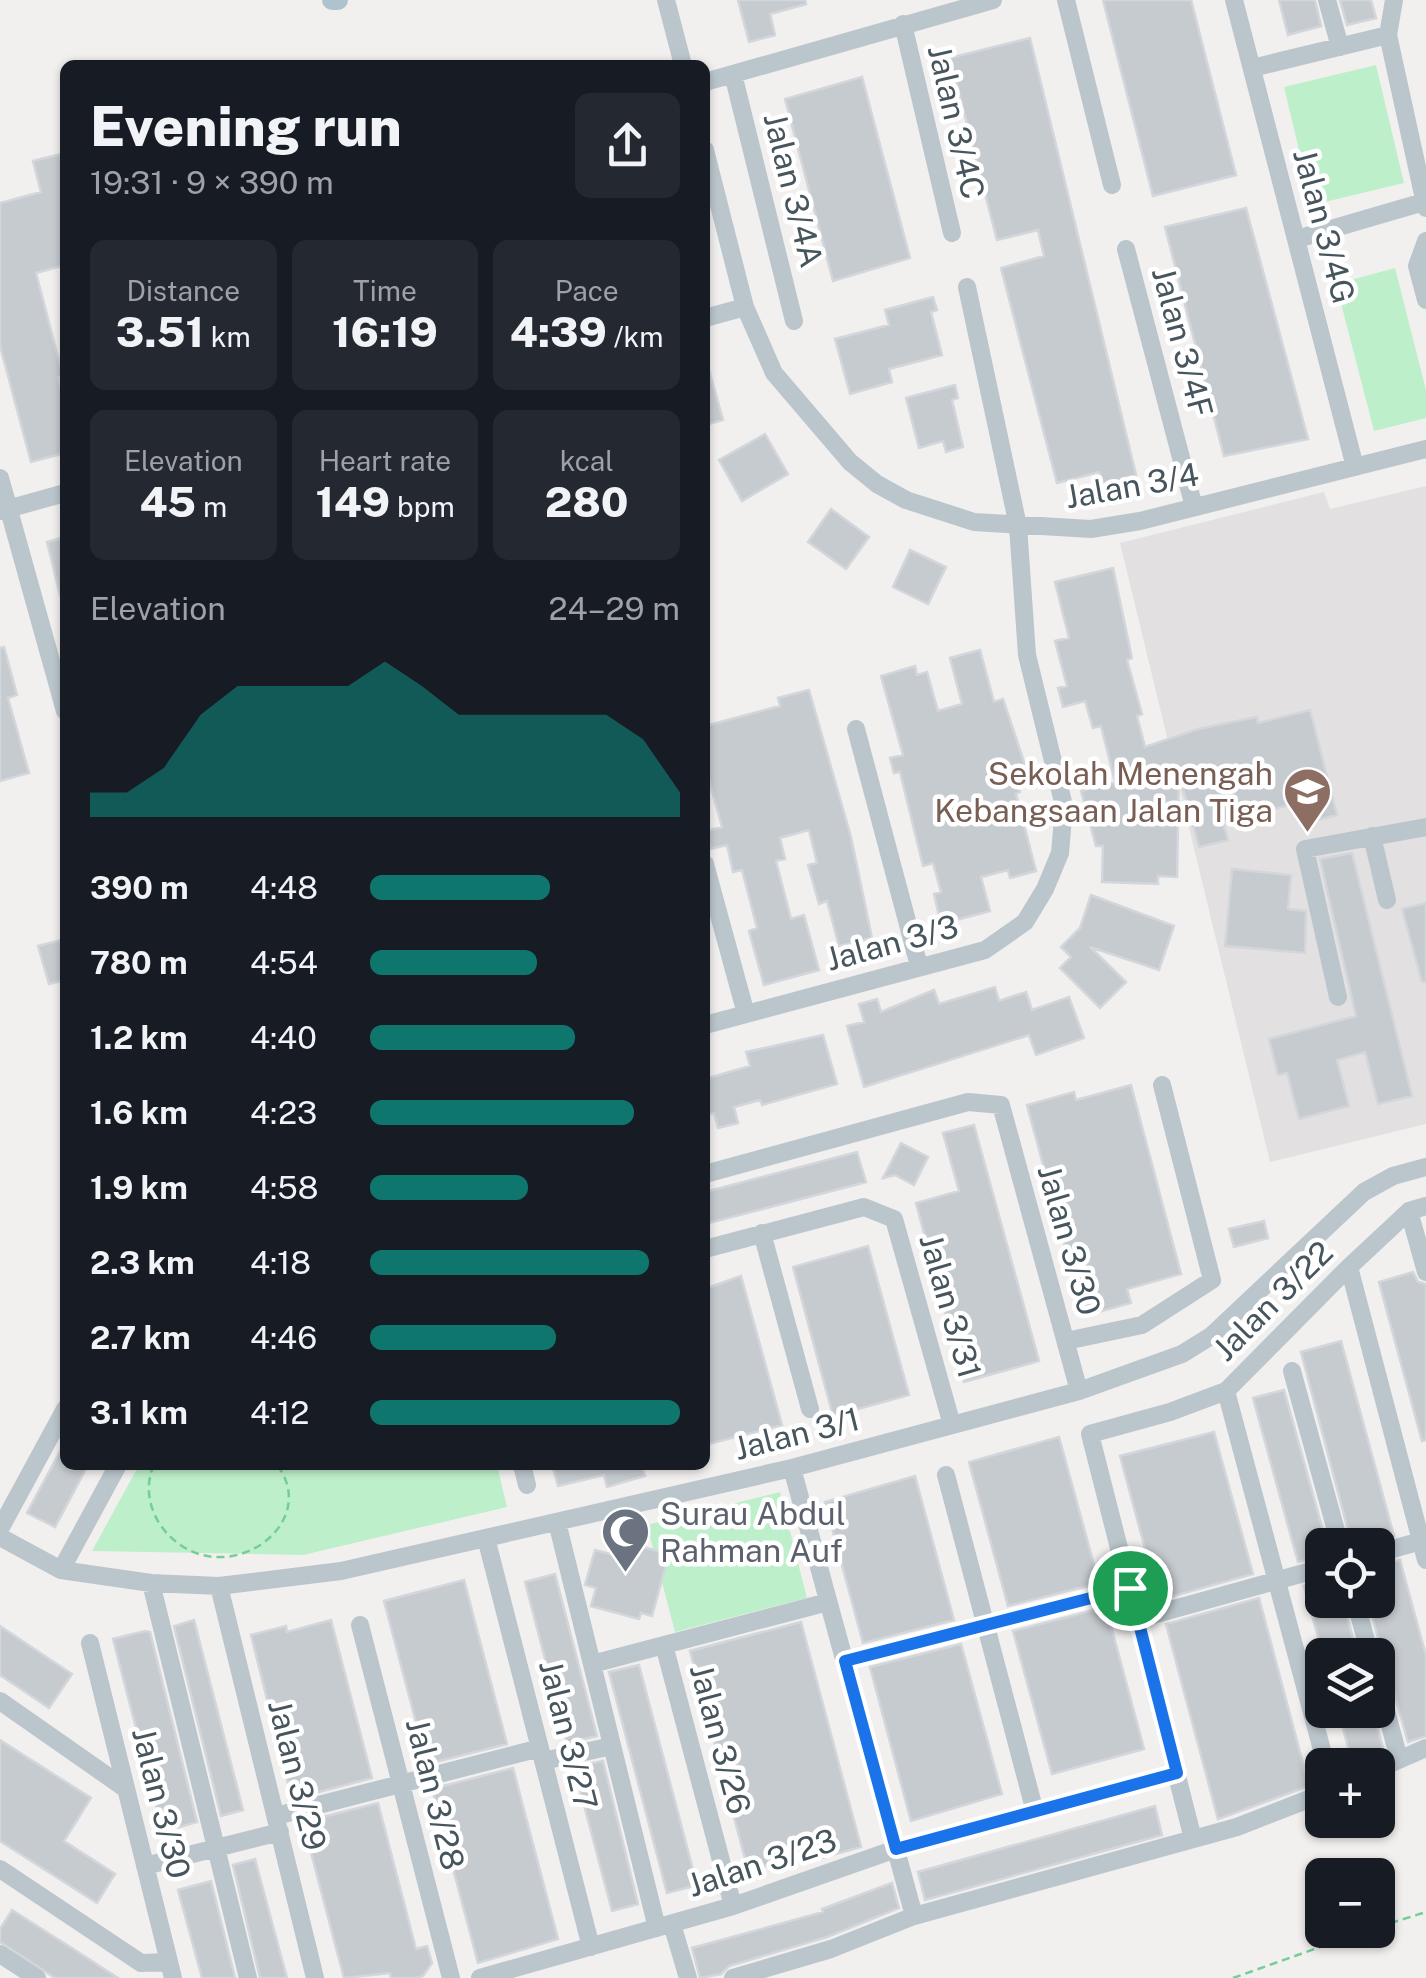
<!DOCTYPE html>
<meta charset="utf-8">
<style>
:root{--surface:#171b24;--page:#242831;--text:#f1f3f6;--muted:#9ea1a6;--accent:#0f766e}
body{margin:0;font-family:"Public Sans",sans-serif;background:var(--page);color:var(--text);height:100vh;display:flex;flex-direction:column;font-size:38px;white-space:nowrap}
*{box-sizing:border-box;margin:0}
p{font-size:32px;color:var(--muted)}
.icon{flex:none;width:55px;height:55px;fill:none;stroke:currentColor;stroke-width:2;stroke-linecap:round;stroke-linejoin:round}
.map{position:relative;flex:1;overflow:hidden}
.drawer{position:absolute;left:60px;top:60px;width:650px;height:1410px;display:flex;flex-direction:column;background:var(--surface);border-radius:15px;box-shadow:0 2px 8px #0004}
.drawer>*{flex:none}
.buttons{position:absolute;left:1305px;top:1528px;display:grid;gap:20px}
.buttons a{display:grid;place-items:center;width:90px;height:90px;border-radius:15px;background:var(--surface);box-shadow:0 2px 8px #0004;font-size:50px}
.pin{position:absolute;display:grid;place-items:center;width:85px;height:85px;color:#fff;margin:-42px;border:5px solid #fff;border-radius:50%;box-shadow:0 2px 10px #0007}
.round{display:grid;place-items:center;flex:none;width:105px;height:105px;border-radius:15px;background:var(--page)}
.overview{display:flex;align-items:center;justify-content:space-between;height:170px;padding:0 30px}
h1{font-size:55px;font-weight:800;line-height:75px}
.metrics{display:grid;grid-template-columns:repeat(3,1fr);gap:15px;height:170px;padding:10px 30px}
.metrics div{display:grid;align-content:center;border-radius:15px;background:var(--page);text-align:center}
.metrics b{font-size:42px;font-weight:800}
.metrics small{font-size:28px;font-weight:400}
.metrics p{font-size:28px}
.chart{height:280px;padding:20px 30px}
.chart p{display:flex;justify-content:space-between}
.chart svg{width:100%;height:180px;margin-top:10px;fill:var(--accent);opacity:.7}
ul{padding:0 30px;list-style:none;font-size:32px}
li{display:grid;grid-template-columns:160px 120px 1fr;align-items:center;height:75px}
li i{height:25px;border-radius:12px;background:var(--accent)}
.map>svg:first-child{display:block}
.education{fill:#e3e0e2}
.green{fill:#bdf0ca}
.building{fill:#c6cbcf;stroke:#d3d6db;stroke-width:2.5}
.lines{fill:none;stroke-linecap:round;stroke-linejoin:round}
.path{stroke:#75ce96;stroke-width:2.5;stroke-dasharray:8 5;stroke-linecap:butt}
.minor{stroke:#bbc6cc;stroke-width:18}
.major{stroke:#aec3ce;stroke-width:20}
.route-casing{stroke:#fff;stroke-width:20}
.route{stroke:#1a73e8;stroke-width:12}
.labels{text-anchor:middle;stroke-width:9;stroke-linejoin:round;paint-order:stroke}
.street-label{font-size:32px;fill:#47555d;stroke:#fff}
.education-label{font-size:32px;fill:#785e54;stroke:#fff;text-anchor:end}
.worship-label{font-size:32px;fill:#5b616d;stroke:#fff;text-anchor:start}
</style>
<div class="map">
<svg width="1426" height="1978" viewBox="0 0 1426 1978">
<rect width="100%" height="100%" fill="#f2efef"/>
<path class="education" d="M 1426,486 L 1426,1124 L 1270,1162 L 1120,543 L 1324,492 L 1330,509 Z"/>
<path class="green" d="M 1376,65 L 1404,183 L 1312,205 L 1284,87 Z
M 1395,268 L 1426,390 L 1426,418 L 1374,431 L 1336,284 Z
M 139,1465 L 497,1465 L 507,1507 L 303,1555 L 92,1551 Z
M 780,1492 L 807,1598 L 675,1632 L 647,1525 Z"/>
<path class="building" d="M 738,0 L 805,0 L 806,4 L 770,14 L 775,35 L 749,42 Z
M 1103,0 L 1191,0 L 1236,175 L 1153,196 Z
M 1279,0 L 1315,0 L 1321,26 L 1288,35 Z
M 1340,0 L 1371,0 L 1376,18 L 1347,25 Z
M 1030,38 L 1138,483 L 1103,491 L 1099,472 L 1057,483 L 1001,268 L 1044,256 L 1038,230 L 997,240 L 950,58 Z
M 862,77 L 910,258 L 833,281 L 785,99 Z
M 65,153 L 65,265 L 36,273 L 63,376 L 58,377 L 65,402 L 65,453 L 31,462 L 0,346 L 0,203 L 41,192 L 33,161 Z
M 1246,208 L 1308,439 L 1224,456 L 1165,227 Z
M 933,297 L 937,310 L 931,312 L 942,355 L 889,369 L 892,382 L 850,394 L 835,339 L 889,325 L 885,310 Z
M 709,370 L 723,420 L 705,425 L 705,371 Z
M 955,385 L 958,398 L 952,400 L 963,447 L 946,452 L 943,441 L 919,448 L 906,398 Z
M 765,434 L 788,474 L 742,501 L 719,460 Z
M 831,509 L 869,537 L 846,569 L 808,542 Z
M 65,537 L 65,595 L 60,595 L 47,542 Z
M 910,550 L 946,567 L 928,604 L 893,587 Z
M 1113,568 L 1132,658 L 1127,660 L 1142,714 L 1137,716 L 1145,747 L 1198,729 L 1257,717 L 1258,723 L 1310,710 L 1337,815 L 1306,823 L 1301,802 L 1223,822 L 1228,840 L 1199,847 L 1179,774 L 1177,877 L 1158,876 L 1158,884 L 1102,882 L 1103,846 L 1096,846 L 1081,791 L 1115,782 L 1101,726 L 1093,728 L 1085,701 L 1063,707 L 1058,688 L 1067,686 L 1055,641 L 1069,638 L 1055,582 Z
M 4,647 L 17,695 L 8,698 L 29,773 L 0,781 L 0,648 Z
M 980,650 L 994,702 L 1003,699 L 1028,774 L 1015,778 L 1020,792 L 1016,794 L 1036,871 L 1010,878 L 1008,870 L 981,877 L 990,911 L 941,924 L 934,894 L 941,892 L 933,863 L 923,866 L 900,772 L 894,773 L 890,758 L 903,755 L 881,676 L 915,666 L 917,675 L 927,672 L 938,711 L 962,704 L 950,658 Z
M 809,690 L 851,837 L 872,938 L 839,946 L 827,901 L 819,904 L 808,865 L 817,863 L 809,830 L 780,838 L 785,859 L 776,861 L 791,919 L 804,915 L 819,970 L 764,985 L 749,931 L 757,928 L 742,870 L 733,872 L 727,845 L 710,849 L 706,831 L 722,827 L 705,765 L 705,726 L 780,706 L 778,698 Z
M 1352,853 L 1412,1096 L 1378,1104 L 1365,1052 L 1337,1060 L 1349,1106 L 1299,1119 L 1287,1073 L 1278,1075 L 1269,1039 L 1356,1016 L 1320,859 Z
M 1232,869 L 1291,875 L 1288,909 L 1306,911 L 1305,953 L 1225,946 Z
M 1091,895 L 1174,926 L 1159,970 L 1090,947 L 1126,982 L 1100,1008 L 1060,968 L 1071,957 L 1061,947 L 1080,928 Z
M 1426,903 L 1426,982 L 1422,982 L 1402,909 Z
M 65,939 L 65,980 L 49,984 L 38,946 Z
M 995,987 L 999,1001 L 1026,992 L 1032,1010 L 1069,997 L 1084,1038 L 1036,1055 L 1029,1035 L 864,1087 L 847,1026 L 864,1022 L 859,1004 L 877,999 L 881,1012 L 934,990 L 939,1004 Z
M 823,1035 L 837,1084 L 762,1105 L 760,1100 L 734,1107 L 738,1123 L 718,1128 L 714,1113 L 705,1115 L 705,1079 L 750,1066 L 746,1052 Z
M 1131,1085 L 1181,1274 L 1127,1289 L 1131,1303 L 1084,1316 L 1027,1105 L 1074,1092 L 1076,1100 Z
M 974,1125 L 1039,1361 L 964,1382 L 916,1203 L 959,1191 L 943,1133 Z
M 901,1143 L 928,1157 L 914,1185 L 895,1175 L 883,1178 Z
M 857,1152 L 866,1182 L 705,1224 L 705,1192 Z
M 1264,1221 L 1268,1238 L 1234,1247 L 1229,1229 Z
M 868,1246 L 909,1395 L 833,1416 L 793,1267 Z
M 1413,1272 L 1418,1282 L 1426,1284 L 1426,1440 L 1422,1441 L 1379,1282 Z
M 741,1276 L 782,1425 L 705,1445 L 705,1289 Z
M 1341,1341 L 1394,1536 L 1369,1545 L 1352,1545 L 1301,1352 Z
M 1284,1390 L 1327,1545 L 1322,1545 L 1322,1556 L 1298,1562 L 1253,1398 Z
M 1214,1432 L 1253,1574 L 1159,1600 L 1120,1456 Z
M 1059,1437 L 1099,1583 L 1008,1606 L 969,1462 Z
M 65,1442 L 65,1465 L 88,1465 L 55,1527 L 27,1513 Z
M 552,1465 L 642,1465 L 645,1476 L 607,1487 L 604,1475 L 558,1486 Z
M 915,1476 L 954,1620 L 863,1643 L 825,1502 Z
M 618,1540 L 669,1554 L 652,1616 L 641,1613 L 639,1619 L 591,1606 L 596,1588 L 585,1585 L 595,1550 L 614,1555 Z
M 1400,1560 L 1426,1656 L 1426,1736 L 1408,1742 L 1390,1678 L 1378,1669 L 1382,1653 L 1368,1600 L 1378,1600 L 1378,1565 Z
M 555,1574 L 597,1736 L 567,1743 L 525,1582 Z
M 464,1580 L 507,1744 L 427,1764 L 384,1601 Z
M 1322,1581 L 1322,1600 L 1343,1600 L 1357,1655 L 1323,1655 L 1304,1586 Z
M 1259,1598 L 1309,1786 L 1218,1819 L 1166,1624 Z
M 1106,1607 L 1144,1749 L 1052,1774 L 1013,1631 Z
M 194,1620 L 243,1810 L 221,1816 L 174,1626 Z
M 331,1620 L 372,1778 L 292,1799 L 251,1635 L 286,1626 L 287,1632 Z
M 801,1622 L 861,1847 L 808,1862 L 806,1855 L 748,1870 L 690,1651 Z
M 0,1626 L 72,1674 L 49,1708 L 0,1675 Z
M 145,1631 L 150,1632 L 197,1822 L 163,1832 L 113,1639 Z
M 961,1644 L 1002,1794 L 911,1821 L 870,1667 Z
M 639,1665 L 697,1885 L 667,1893 L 609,1672 Z
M 1338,1710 L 1373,1710 L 1384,1753 L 1367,1763 L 1353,1765 Z
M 0,1740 L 91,1798 L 64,1841 L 115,1874 L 97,1903 L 0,1841 Z
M 603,1761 L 638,1904 L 612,1911 L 574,1767 Z
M 513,1768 L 558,1939 L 478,1963 L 432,1789 Z
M 378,1803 L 416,1949 L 427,1946 L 432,1963 L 423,1976 L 414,1978 L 391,1978 L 390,1973 L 344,1978 L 303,1822 Z
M 1155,1806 L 1162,1835 L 925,1900 L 918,1872 Z
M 255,1859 L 274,1930 L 287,1978 L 260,1978 L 233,1865 Z
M 211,1881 L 235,1978 L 202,1978 L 178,1890 Z
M 892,1883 L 899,1908 L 827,1937 L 729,1966 L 721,1974 L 700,1978 L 692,1948 L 823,1912 L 822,1909 Z
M 12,1910 L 78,1952 L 118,1978 L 55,1978 L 0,1942 L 0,1929 Z"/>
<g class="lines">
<path class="path" d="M 154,1465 C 135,1506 171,1556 217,1557 C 266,1559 311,1509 277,1465
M 1378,1927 L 1426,1912
M 1233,1978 L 1368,1930"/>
<path class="minor" d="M 666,0 L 683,65
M 1066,0 L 1112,185
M 1234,0 L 1355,467
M 1327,0 L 1340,47
M 1394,0 L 1388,35 L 1426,208
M 903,24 L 952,233
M 1252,68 L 1388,35
M 733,74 L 794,321
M 705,82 L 993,0
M 705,150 L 745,307 L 774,373 L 850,462 L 877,484 L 906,500 L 974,522 L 1091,529 L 1140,521 L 1426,449
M 1297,239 L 1424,202
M 1426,241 L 1417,266 L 1426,300
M 1126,249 L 1194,507
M 705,318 L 745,307
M 0,478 L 65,711
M 0,511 L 65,493
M 856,729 L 919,966
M 1372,836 L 1387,900
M 705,864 L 746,1014
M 1338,997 L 1305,849 L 1426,827
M 705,1025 L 985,950 L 1025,922 L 1045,889 L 1060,853 L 1064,806 L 1027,655 L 1018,526 L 967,287
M 705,1174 L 968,1102 L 1001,1105 L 1079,1391
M 1409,1211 L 1426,1272
M 762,1233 L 810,1409
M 705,1249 L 864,1207 L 894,1219 L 952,1425
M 1349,1267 L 1426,1560
M 1066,1341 L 1142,1325 L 1212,1280 L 1162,1085
M 1292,1371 L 1340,1545
M 1226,1391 L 1326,1765
M 522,1465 L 527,1485
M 792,1468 L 914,1916
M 946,1475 L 1035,1812
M 557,1522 L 657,1928
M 0,1529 L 65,1409
M 0,1537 L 61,1570 L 151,1583 L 219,1586 L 341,1571 L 792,1468 L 1079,1391 L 1182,1354 L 1211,1336 L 1364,1192 L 1393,1176 L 1426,1167
M 486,1538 L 591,1947
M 1378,1553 L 1421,1541
M 61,1570 L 118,1465
M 151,1583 L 248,1978
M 219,1586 L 315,1978
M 1355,1600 L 1370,1655
M 1138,1619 L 1322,1568
M 360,1625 L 451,1978
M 90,1643 L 173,1978
M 664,1645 L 733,1906
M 845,1661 L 1129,1588
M 592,1664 L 828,1602
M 1378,1681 L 1399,1759
M 0,1701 L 126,1789
M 543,1761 L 612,1746
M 1378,1769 L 1426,1748
M 276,1816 L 540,1748
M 1193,1839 L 1090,1434 L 1170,1412 L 1226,1391 L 1349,1267 L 1409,1211 L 1426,1206
M 145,1866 L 280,1832
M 0,1869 L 141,1963 L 169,1962
M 672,1924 L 688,1978
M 0,1954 L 37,1978
M 480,1978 L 733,1906 L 896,1849 L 1177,1773
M 733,1978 L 831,1949 L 914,1916 L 1237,1827 L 1322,1794"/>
<path class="major" d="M 332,0 L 338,0"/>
</g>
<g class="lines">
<defs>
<path id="route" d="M 1130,1588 L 1177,1773 L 896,1849 L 845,1661 Z"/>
</defs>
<use href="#route" class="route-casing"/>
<use href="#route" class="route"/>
</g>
<defs>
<symbol id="school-pin" viewBox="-11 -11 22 30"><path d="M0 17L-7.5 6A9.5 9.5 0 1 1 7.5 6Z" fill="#8d6e63" stroke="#fff"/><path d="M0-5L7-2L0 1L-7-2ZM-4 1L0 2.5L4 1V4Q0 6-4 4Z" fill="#fff"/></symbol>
<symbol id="mosque-pin" viewBox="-11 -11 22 30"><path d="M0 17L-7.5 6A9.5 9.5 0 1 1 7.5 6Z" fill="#6b7280" stroke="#fff"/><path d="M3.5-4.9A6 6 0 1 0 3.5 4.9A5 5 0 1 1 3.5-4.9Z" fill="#fff"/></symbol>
</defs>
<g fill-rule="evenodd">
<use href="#school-pin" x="1280" y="764" width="55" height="75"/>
<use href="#mosque-pin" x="598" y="1504" width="55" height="75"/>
</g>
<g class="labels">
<g class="street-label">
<text transform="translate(956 122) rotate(77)" y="11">Jalan 3/4C</text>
<text transform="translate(793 190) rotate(76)" y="11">Jalan 3/4A</text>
<text transform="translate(1324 226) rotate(75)" y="11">Jalan 3/4G</text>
<text transform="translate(1182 342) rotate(75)" y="11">Jalan 3/4F</text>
<text transform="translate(1132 486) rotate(-10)" y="11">Jalan 3/4</text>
<text transform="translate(892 943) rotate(-15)" y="11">Jalan 3/3</text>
<text transform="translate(1069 1240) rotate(74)" y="11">Jalan 3/30</text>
<text transform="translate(1273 1301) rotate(-45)" y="11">Jalan 3/22</text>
<text transform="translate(950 1306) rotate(74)" y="11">Jalan 3/31</text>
<text transform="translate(797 1434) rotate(-14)" y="11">Jalan 3/1</text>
<text transform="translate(568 1735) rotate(76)" y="11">Jalan 3/27</text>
<text transform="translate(720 1739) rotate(75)" y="11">Jalan 3/26</text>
<text transform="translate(297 1775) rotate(76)" y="11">Jalan 3/29</text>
<text transform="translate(435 1794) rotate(76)" y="11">Jalan 3/28</text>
<text transform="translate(161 1803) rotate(76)" y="11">Jalan 3/30</text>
<text transform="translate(762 1863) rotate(-18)" y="11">Jalan 3/23</text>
</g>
<g class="education-label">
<text x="1273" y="785">Sekolah Menengah<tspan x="1273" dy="37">Kebangsaan Jalan Tiga</tspan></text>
</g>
<g class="worship-label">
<text x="660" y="1525">Surau Abdul<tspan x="660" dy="37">Rahman Auf</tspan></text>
</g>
</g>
</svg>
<div class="buttons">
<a><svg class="icon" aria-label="locate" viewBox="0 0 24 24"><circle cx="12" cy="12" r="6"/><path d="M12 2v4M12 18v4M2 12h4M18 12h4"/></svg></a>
<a><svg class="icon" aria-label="layers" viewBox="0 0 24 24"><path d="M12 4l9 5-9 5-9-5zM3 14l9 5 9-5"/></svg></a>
<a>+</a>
<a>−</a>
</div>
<div class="pin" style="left:1130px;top:1588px;background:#1e9e55"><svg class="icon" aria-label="arrive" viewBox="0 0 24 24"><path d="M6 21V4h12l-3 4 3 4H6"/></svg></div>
<section class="drawer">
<div class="overview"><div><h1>Evening run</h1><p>19:31 · 9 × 390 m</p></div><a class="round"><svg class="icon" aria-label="share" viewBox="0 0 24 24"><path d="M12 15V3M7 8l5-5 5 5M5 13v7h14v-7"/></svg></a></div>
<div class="metrics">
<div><p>Distance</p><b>3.51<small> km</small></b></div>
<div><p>Time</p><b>16:19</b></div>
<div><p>Pace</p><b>4:39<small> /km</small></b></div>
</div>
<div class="metrics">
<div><p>Elevation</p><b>45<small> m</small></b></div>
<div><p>Heart rate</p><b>149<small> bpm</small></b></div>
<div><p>kcal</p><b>280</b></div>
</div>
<div class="chart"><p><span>Elevation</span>24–29 m</p>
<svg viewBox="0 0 160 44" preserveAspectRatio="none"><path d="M0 44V38L10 38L20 32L30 19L40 12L50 12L60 12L70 12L80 6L90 12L100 19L110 19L120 19L130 19L140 19L150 25L160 38V44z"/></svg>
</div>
<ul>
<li><b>390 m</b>4:48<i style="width:58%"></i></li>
<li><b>780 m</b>4:54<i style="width:54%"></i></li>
<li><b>1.2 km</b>4:40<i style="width:66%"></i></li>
<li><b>1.6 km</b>4:23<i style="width:85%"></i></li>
<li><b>1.9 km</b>4:58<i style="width:51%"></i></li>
<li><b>2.3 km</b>4:18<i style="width:90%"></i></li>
<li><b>2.7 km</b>4:46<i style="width:60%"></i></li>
<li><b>3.1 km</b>4:12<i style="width:100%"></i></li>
</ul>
</section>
</div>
